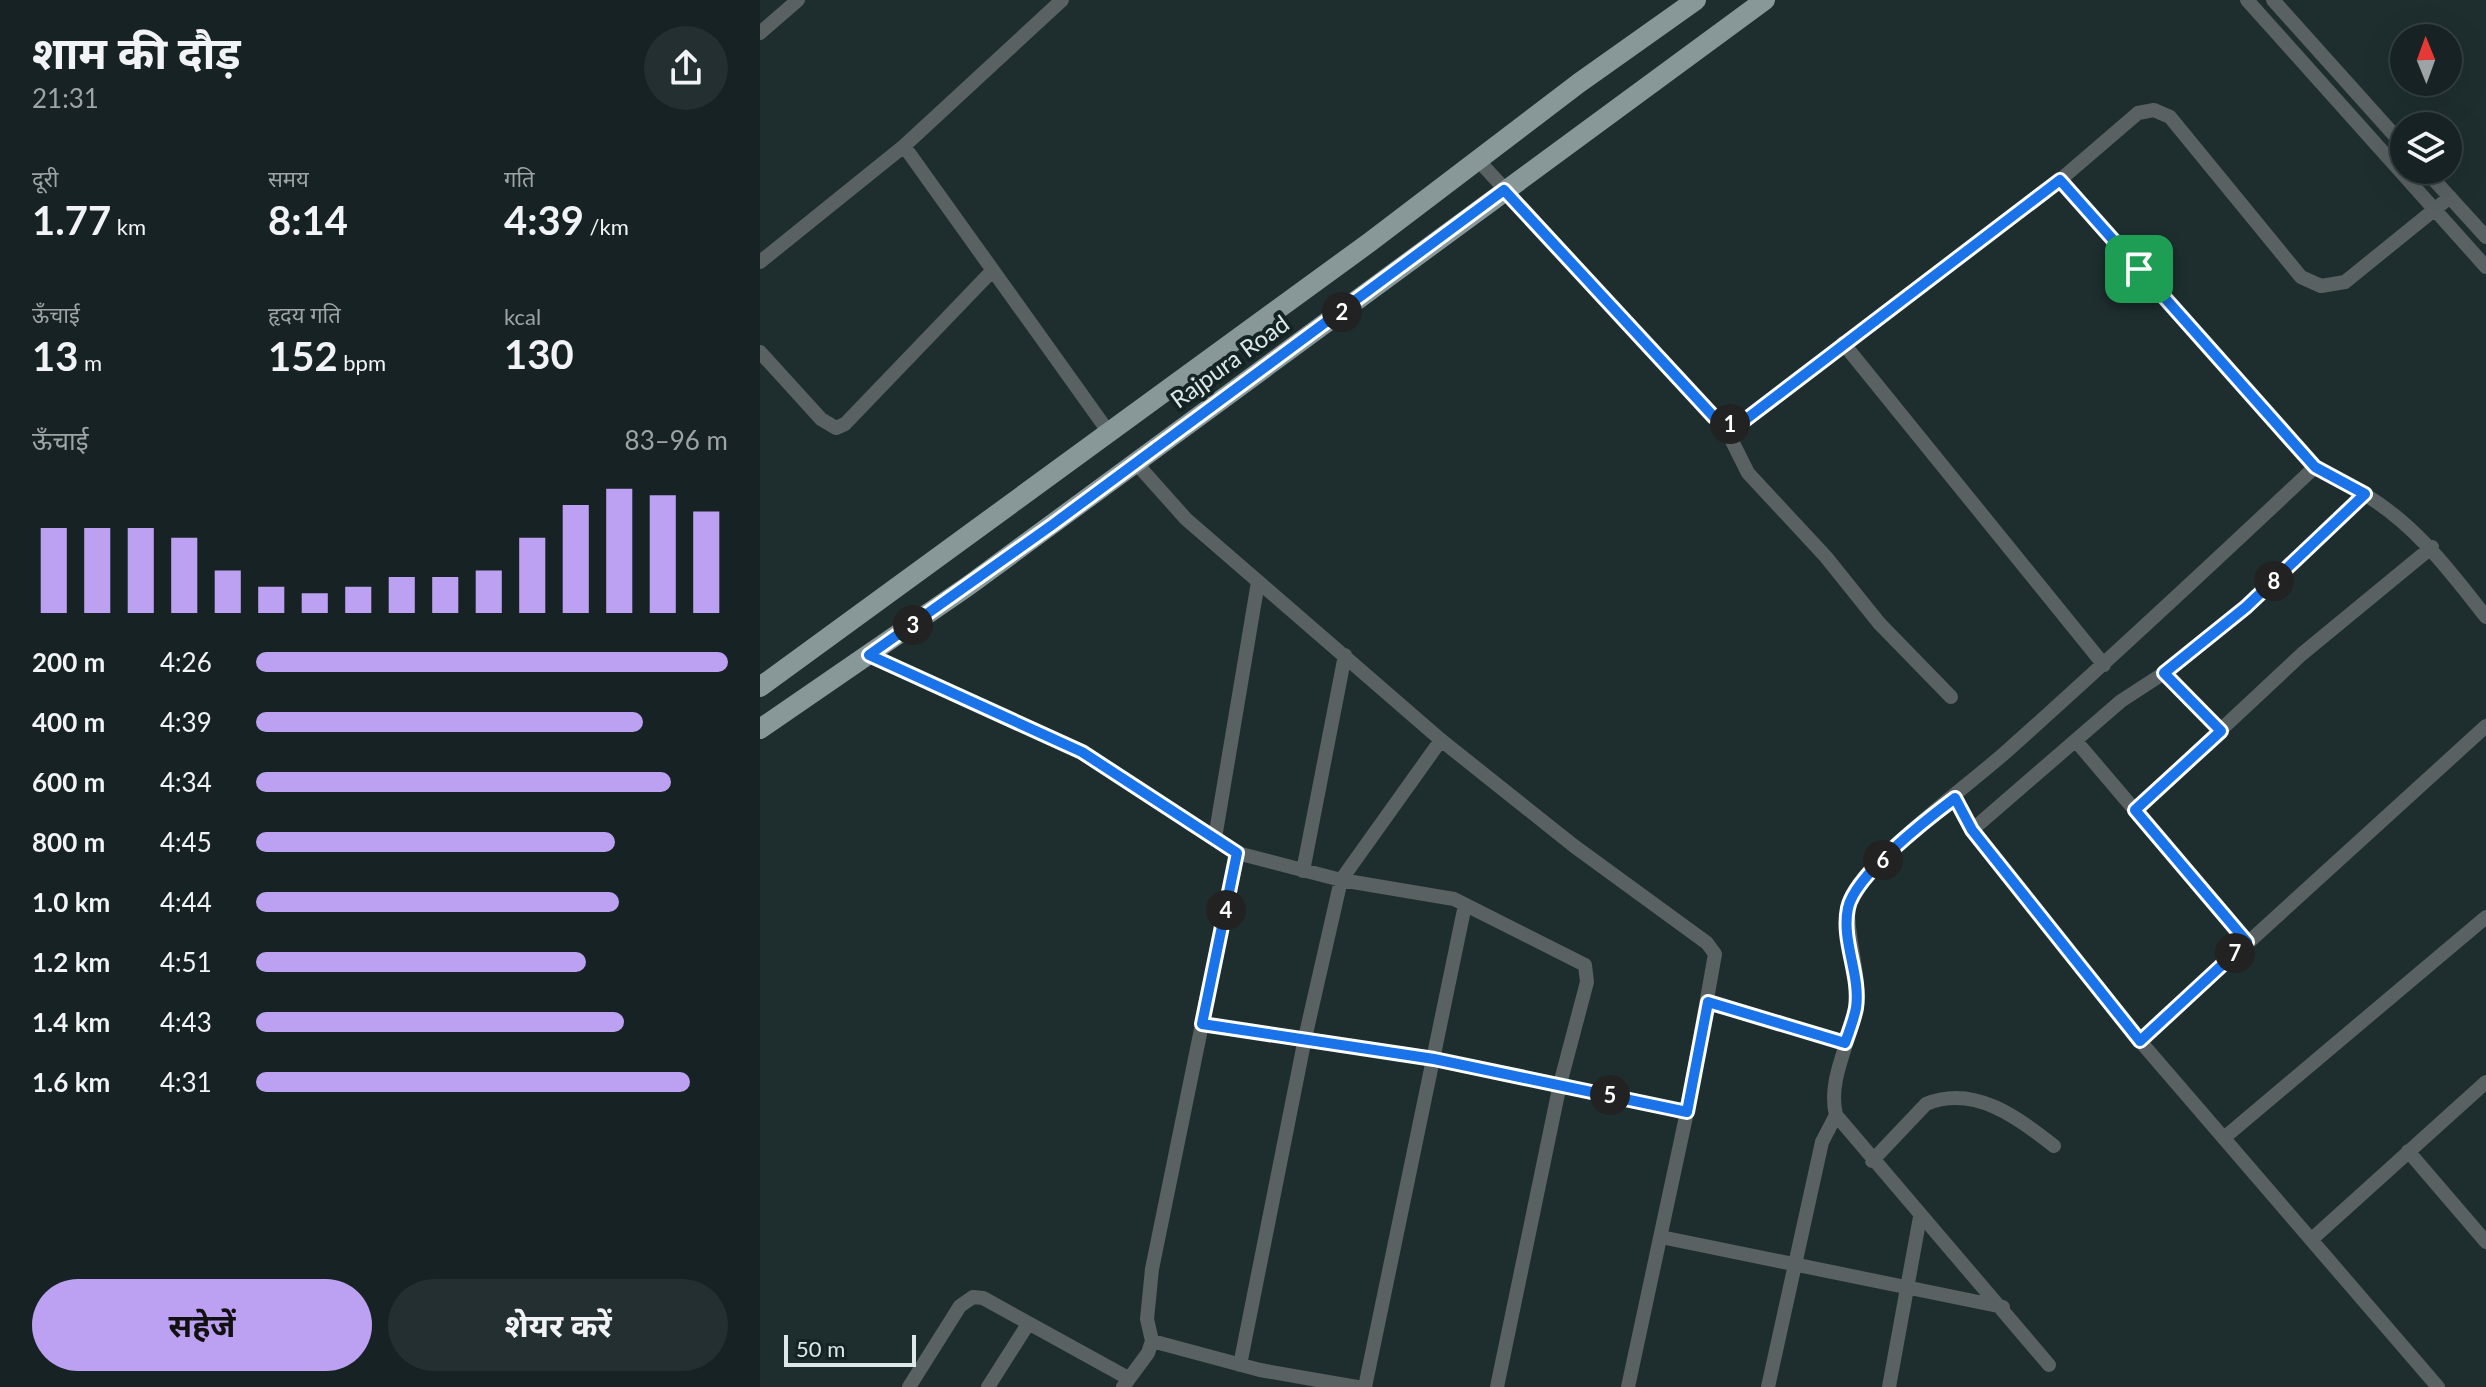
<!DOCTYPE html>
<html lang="hi">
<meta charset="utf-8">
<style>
:root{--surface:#162223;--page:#232f30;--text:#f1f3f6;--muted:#9ea4a6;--line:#353f41;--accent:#bca0f2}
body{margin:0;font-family:Lato,"Noto Sans Devanagari",sans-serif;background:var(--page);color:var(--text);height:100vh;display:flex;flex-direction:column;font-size:30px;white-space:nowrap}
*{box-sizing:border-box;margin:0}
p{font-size:26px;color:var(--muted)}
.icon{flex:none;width:44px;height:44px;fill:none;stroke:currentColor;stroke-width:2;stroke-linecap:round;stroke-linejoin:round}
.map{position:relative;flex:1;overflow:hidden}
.sheet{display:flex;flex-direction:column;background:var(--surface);width:760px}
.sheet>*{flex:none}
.needle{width:52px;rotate:359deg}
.tools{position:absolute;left:1630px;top:24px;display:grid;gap:16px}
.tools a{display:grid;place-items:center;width:72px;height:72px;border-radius:50%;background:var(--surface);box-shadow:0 8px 32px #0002,0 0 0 2px var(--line);font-size:40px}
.scale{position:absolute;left:24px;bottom:20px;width:132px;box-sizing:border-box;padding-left:8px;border:4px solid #dee8e9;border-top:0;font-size:22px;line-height:28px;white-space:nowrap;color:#dee8e9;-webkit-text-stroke:6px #142425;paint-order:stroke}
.pin{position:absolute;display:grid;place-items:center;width:68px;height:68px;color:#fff;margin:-34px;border-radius:16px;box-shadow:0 4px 12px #0006}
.km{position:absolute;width:40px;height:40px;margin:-20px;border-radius:50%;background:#222;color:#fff;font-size:22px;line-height:40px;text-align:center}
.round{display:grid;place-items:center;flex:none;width:84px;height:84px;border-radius:42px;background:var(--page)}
.overview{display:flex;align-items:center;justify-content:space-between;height:136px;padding:0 32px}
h1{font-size:44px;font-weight:700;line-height:60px}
.stats{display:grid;grid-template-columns:repeat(3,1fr);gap:12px;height:136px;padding:8px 32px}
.stats div{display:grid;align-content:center}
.stats b{font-size:40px;font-weight:700}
.stats small{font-size:22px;font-weight:400}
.stats p{font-size:22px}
.chart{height:224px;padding:16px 32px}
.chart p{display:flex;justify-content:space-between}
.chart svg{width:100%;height:144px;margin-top:8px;stroke:var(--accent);stroke-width:6}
.button{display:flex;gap:16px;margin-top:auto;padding:16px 32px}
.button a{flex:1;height:92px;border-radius:48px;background:var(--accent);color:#111;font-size:32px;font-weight:700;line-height:92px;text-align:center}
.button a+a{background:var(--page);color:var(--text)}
ul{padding:0 32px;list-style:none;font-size:26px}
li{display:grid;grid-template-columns:128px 96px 1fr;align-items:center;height:60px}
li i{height:20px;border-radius:10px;background:var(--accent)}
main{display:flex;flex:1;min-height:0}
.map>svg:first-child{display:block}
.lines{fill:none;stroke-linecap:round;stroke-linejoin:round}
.street{stroke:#5a6162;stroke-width:14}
.primary{stroke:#889899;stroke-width:20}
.route-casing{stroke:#fff;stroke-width:16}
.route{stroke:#1a73e8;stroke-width:10}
.labels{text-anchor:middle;stroke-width:8;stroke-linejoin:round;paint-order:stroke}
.street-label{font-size:24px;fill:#dee8e9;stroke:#142425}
</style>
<main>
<section class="sheet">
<div class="overview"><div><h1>शाम की दौड़</h1><p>21:31</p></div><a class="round"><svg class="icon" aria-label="share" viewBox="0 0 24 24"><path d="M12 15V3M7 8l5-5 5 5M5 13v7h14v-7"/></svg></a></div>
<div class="stats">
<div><p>दूरी</p><b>1.77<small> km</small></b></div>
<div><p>समय</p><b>8:14</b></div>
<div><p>गति</p><b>4:39<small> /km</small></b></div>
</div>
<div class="stats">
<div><p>ऊँचाई</p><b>13<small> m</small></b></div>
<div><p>हृदय गति</p><b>152<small> bpm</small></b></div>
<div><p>kcal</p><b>130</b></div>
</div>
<div class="chart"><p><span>ऊँचाई</span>83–96 m</p>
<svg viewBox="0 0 160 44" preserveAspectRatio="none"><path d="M5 44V18M15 44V18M25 44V18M35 44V21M45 44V31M55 44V36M65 44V38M75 44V36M85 44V33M95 44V33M105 44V31M115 44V21M125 44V11M135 44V6M145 44V8M155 44V13"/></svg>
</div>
<ul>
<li><b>200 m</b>4:26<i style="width:100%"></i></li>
<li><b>400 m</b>4:39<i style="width:82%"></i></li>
<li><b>600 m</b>4:34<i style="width:88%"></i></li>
<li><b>800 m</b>4:45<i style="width:76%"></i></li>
<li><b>1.0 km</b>4:44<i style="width:77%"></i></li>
<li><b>1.2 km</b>4:51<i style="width:70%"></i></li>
<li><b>1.4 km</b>4:43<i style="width:78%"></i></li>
<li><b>1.6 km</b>4:31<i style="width:92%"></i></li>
</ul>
<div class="button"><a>सहेजें</a><a>शेयर करें</a></div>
</section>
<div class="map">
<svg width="1726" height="1387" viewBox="0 0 1726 1387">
<rect width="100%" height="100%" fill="#1e2e2f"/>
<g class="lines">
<path class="street" d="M 1487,0 L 1726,267
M 1513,0 L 1644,146
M 0,33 L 38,0
M 144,146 L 350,434
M 718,160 L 954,417 L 963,423 L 985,420 L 1300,180 L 1378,113 L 1394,110 L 1410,117 L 1541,277 L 1561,286 L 1585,282 L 1690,197
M 1665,170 L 1726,237
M 1300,180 L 1547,458 C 1563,475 1584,482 1604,494 C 1655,524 1690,571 1726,617
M 0,262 L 144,146 L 302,0
M 1083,343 L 1344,665
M 0,352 L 61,419 L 76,428 L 85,424 L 232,271
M 963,423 L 988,473 L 1066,557 L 1119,623 L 1191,697
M 376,463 L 426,519 L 681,740 L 814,846 L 947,943 L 955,954 L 927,1112 L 868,1387
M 109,655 L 322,752 L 477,853 L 581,880 L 694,899 L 825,965 L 827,982 L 800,1084 L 737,1387
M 1404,673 L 1461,731
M 1316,741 L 1487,942
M 1195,798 L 1212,830 L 1380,1041 L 1678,1387
M 1375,810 L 1542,654 L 1672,547
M 1212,830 L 1361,701 L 1404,673 L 1486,607 L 1605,494
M 455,838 L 498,582
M 543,871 L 585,655
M 948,1002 L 1085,1043
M 442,1024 L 674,1059 L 927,1112
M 1380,1041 L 1726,726
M 1465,1137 L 1726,917
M 1648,1151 L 1726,1242
M 1112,1161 L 1166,1104 C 1214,1084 1259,1118 1294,1146
M 901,1237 L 1243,1307
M 1552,1239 L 1726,1082
M 392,1341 L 500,1370 L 597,1387
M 480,1365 L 545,1038 L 581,880 L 681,740
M 1289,1365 L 1076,1115 C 1067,1079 1091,1042 1096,1007 C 1101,975 1087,940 1088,908 C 1112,852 1200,793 1247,751 C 1351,658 1453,563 1555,467
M 149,1387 L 200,1306 L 213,1297 L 223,1298 L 368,1378
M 228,1387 L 268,1324
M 363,1387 L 388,1353 L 392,1341 L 387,1319 L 392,1269 L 477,853
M 605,1387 L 705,905
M 1008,1387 L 1062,1142 L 1076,1115
M 1129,1387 L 1160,1217"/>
<path class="primary" d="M 0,687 L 610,242 L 819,83 L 936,0
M 0,729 L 208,586 L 1005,0"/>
</g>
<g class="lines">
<defs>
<path id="route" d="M 1300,180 L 1547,458 L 1555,467 L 1605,494 L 1486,607 L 1404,673 L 1461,731 L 1375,810 L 1487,942 L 1380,1041 L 1212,830 L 1195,798 C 1167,819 1095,875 1088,908 C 1081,941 1101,975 1096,1008 C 1094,1019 1089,1032 1085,1043 L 948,1002 L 927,1112 L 674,1059 L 442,1024 L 477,853 L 322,752 L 109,655 L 292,525 L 744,190 L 954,417 C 965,425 972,425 985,420 Z"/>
</defs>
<use href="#route" class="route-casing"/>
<use href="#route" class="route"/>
</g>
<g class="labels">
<g class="street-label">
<text transform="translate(470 362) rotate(-36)" y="8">Rajpura Road</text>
</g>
</g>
</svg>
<div class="tools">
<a><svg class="needle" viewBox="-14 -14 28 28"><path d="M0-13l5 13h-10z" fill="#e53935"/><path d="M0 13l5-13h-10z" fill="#9ea4a6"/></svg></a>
<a><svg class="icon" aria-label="layers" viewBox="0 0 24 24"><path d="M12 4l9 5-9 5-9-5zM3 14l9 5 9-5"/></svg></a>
</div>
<div class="scale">50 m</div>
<div class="pin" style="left:1379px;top:269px;background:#1e9e55"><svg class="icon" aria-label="arrive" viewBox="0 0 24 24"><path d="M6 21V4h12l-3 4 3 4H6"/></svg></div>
<b class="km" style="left:970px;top:424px">1</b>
<b class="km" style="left:582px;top:312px">2</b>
<b class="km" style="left:153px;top:625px">3</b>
<b class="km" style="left:466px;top:910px">4</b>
<b class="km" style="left:850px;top:1095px">5</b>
<b class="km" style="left:1123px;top:860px">6</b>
<b class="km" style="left:1475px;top:953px">7</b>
<b class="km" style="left:1514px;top:581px">8</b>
</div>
</main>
